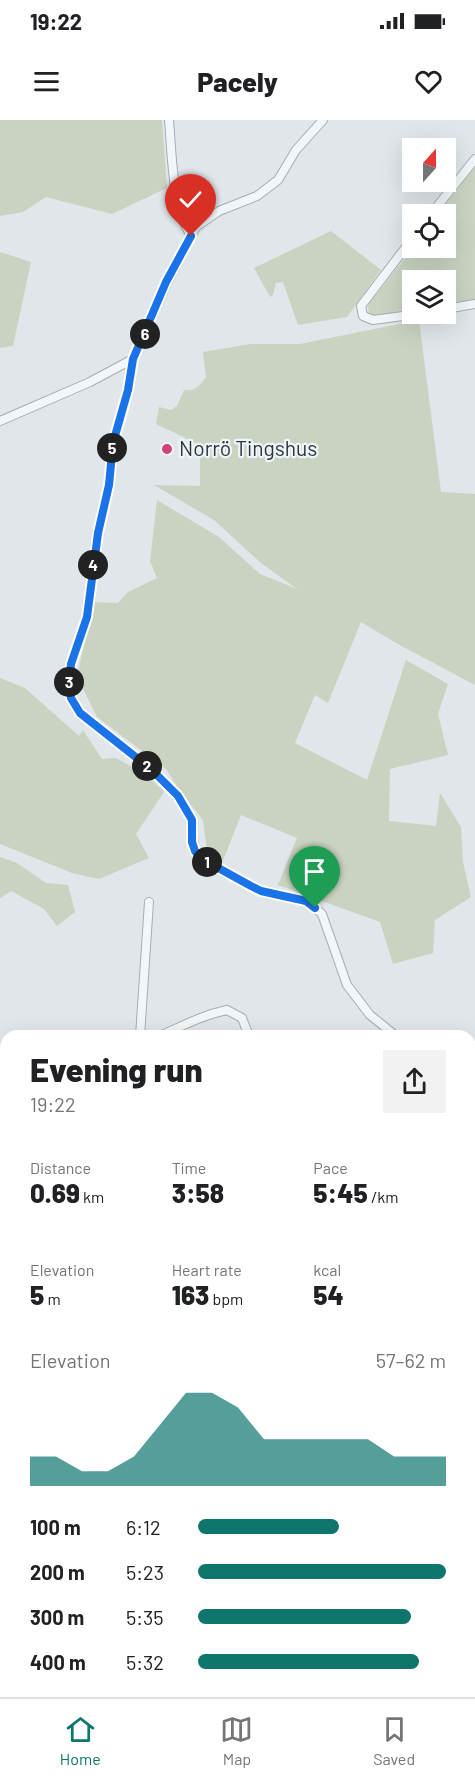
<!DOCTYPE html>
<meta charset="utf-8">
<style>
:root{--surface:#fff;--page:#f2f2f2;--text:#202124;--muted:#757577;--line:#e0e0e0;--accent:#0f766e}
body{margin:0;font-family:Barlow,sans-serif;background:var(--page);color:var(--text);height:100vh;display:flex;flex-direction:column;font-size:22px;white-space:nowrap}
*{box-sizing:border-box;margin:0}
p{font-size:20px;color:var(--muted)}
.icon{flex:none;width:33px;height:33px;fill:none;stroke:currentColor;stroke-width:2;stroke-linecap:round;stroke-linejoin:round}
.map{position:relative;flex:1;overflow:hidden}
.details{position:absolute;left:0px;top:910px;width:476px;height:668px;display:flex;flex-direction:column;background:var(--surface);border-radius:18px 18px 0 0;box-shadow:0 6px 24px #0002}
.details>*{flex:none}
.needle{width:39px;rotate:21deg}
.tools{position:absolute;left:402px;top:18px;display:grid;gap:12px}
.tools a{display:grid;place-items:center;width:54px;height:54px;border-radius:0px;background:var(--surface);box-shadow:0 6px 24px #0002;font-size:30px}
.pin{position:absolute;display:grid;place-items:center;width:51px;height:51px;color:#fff;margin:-62px -26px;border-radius:50% 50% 50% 0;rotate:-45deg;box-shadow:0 0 6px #0007}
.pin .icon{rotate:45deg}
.km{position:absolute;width:30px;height:30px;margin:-15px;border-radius:50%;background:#222;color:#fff;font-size:16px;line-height:30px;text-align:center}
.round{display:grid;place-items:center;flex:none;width:63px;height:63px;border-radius:0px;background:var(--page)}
.headline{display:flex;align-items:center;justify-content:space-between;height:102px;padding:0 30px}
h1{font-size:33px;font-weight:800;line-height:45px}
.figures{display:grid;grid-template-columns:repeat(3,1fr);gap:9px;height:102px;padding:6px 30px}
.figures div{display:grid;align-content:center}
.figures b{font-size:26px;font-weight:800}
.figures small{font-size:16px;font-weight:400}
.figures p{font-size:16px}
.chart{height:168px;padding:12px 30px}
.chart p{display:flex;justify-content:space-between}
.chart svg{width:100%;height:108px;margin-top:6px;fill:var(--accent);opacity:.7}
ul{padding:0 30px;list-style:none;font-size:20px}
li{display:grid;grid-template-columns:96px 72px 1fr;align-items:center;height:45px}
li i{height:15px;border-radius:8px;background:var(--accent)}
.status{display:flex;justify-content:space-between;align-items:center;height:42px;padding:0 30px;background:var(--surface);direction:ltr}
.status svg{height:16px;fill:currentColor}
header{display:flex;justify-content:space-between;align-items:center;height:78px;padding:0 30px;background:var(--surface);font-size:27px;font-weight:800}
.menu{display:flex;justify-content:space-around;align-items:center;height:84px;border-top:2px solid var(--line);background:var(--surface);font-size:16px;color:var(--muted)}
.menu a{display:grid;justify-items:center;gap:3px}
.menu .current{color:var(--accent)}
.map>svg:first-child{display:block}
.built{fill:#ced6db}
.green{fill:#cad3c1}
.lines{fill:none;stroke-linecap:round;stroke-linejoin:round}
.street-casing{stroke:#a5aeb3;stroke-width:10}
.secondary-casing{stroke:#a5aeb3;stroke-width:14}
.primary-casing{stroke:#a0adb5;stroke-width:16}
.street{stroke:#f3f6f8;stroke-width:8}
.secondary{stroke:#fff;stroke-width:12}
.primary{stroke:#fff;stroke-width:14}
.route-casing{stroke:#fff;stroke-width:12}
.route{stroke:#1a73e8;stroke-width:8}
.poi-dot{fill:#cf4577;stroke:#f0f4f7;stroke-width:2}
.labels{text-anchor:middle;stroke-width:4.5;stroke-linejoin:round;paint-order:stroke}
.poi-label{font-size:21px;fill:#293741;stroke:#f0f4f7;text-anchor:start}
</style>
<div class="status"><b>19:22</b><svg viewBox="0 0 49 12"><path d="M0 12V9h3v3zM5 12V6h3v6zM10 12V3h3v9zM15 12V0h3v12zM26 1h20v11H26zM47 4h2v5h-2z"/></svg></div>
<header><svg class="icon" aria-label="menu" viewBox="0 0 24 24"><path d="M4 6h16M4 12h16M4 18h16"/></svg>Pacely<svg class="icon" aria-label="heart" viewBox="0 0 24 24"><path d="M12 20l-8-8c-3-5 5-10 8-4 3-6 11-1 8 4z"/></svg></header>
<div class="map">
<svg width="475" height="1577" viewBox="0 0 475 1577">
<rect width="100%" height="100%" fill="#e0e6e9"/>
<path class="built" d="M 0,1081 L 6,1082 L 6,1246 L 0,1242 Z
M 475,1214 L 475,1395 L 470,1393 L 470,1241 Z
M 6,1566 L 6,1572 L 159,1572 L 163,1577 L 0,1577 L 0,1571 Z"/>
<path class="green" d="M 0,0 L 162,0 L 167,68 L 112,94 L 46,77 L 23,92 L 0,96 Z
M 475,47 L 475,181 L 446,186 L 446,160 L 412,160 L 412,192 L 376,198 L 369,194 L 368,185 L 413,128 L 446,128 L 446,94 L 438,94 Z
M 331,111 L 381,150 L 347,197 L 298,205 L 283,162 L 276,163 L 273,175 L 270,177 L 254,148 Z
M 0,132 L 31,142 L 13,226 L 0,228 Z
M 419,200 L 441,372 L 475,374 L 475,565 L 396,523 L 361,502 L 328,583 L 315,575 L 295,623 L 367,660 L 406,540 L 448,564 L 438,594 L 448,635 L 390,649 L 389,701 L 436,706 L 440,673 L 461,707 L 463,742 L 471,777 L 435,800 L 433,833 L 393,844 L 380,802 L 278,765 L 297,718 L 241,695 L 222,743 L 207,731 L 203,700 L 179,670 L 166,649 L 97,597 L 77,556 L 94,482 L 118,483 L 128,472 L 157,458 L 150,441 L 157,380 L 219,417 L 260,454 L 297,469 L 261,443 L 214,400 L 154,365 L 200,366 L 200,325 L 156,304 L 159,287 L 171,290 L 177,286 L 184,270 C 195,272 200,265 206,257 L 203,232 L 251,224 L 300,224 Z
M 0,558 L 25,568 L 79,616 L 83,610 L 102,639 L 116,638 L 148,656 L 164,672 L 136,714 L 149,738 L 99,759 L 72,753 L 0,724 Z
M 0,737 L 17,743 L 46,763 L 68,765 L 75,792 L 57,806 L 44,789 L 11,771 L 0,778 Z
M 470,1040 L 475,1041 L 475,1172 L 470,1171 Z
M 0,1402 L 6,1407 L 6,1562 L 0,1567 Z"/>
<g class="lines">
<defs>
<path id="street" d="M 169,0 C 172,35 172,86 191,116
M 323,0 L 296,30 L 278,60 L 257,76 L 219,91 L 196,107 L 167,163 L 133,239 L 128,270 L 113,323 L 109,365 L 97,413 L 87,497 L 71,544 L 69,564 L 71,578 L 80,593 L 152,650 L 178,676 L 192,700 L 194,731 L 202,739 L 251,766 L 261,771 L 306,781 L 315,788 L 322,794 L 347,865 L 370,895 L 396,916
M 431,94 L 475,39
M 412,119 L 361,186 L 363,196 L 373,200 L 418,194
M 446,189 L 475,184
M 0,301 L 90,262 L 133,239
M 140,916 L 149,782
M 160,916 C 182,906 203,895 227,890 L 242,898 L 249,916
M 470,988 L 475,992
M 0,994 L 6,995
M 470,1177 L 475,1178
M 0,1256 L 6,1260
M 0,1393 L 6,1398
M 470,1410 L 475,1414
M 181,1572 L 184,1577"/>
<path id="secondary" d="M 470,1446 L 475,1439
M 470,1564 L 475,1568
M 403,1577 L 405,1572"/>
<path id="primary" d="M 0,1309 L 6,1314
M 0,1331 L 6,1336
M 247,1572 L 251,1577
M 269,1572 L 273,1577"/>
</defs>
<use href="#street" class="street-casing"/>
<use href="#secondary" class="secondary-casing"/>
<use href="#primary" class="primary-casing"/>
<use href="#street" class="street"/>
<use href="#secondary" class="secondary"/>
<use href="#primary" class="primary"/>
</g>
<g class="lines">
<defs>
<path id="route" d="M 191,116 L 166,162 L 133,239 L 128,270 L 113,323 L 109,365 L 98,413 L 87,497 L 71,544 L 69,564 L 71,578 L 80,593 L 152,650 L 178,676 L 192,700 L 192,722 L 195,731 L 202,739 L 251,766 L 261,771 L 306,781 L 315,788"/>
</defs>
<use href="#route" class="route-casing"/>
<use href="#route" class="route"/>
</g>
<circle class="poi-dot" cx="167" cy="329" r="6"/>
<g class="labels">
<g class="poi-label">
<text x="179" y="336">Norrö Tingshus</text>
</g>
</g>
</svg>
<div class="tools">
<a><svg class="needle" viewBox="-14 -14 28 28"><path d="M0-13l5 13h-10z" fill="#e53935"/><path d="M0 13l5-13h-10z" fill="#757577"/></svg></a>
<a><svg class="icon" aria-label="locate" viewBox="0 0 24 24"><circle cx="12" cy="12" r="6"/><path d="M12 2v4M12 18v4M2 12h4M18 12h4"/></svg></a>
<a><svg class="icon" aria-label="layers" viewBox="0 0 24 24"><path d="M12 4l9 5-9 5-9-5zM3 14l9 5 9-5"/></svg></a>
</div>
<div class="pin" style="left:315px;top:788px;background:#1e9e55"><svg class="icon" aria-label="arrive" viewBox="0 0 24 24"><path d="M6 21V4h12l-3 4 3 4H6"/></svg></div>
<div class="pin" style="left:191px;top:116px;background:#d93025"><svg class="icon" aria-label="check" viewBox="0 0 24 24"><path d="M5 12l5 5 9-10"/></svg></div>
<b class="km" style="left:207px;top:742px">1</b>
<b class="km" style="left:147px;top:646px">2</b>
<b class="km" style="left:69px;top:562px">3</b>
<b class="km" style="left:93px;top:445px">4</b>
<b class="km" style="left:112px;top:328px">5</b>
<b class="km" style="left:145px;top:214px">6</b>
<section class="details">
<div class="headline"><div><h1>Evening run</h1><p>19:22</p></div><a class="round"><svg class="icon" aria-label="share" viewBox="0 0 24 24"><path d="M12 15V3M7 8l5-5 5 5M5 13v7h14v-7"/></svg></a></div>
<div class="figures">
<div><p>Distance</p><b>0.69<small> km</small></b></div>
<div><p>Time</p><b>3:58</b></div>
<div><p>Pace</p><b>5:45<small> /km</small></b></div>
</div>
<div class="figures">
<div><p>Elevation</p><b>5<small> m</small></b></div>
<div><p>Heart rate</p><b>163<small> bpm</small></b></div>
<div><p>kcal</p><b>54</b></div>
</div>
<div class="chart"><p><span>Elevation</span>57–62 m</p>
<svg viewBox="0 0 160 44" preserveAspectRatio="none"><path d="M0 44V32L10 32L20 38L30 38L40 32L50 19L60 6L70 6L80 12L90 25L100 25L110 25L120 25L130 25L140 32L150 32L160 32V44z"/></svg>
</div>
<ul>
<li><b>100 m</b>6:12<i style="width:57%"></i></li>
<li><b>200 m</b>5:23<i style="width:100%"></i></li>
<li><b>300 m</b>5:35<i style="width:86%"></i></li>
<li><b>400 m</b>5:32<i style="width:89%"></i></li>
</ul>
</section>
</div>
<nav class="menu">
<a class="current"><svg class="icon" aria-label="home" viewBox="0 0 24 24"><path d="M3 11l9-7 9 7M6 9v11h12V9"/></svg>Home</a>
<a><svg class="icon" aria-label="map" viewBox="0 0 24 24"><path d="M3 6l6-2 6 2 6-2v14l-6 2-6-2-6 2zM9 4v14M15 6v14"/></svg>Map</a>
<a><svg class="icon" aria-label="saved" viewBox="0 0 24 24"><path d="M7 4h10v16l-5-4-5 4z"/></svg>Saved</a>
</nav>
